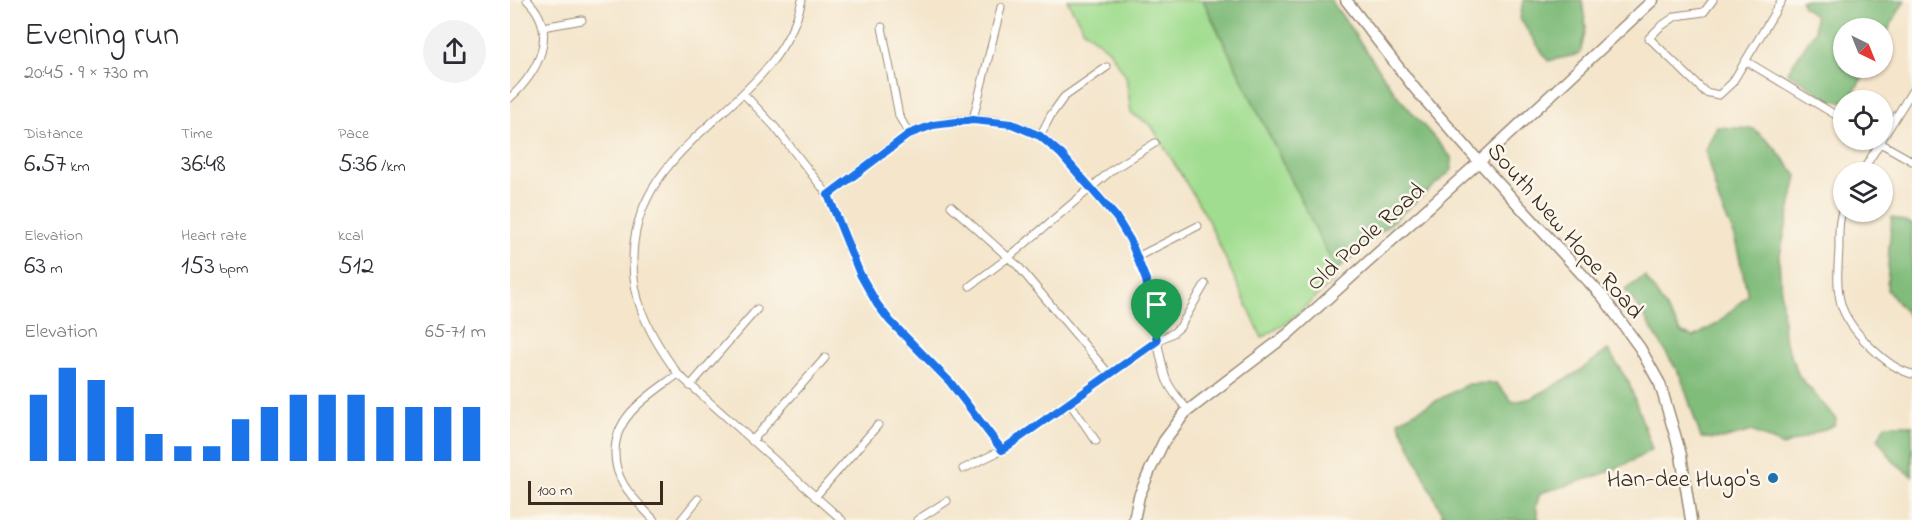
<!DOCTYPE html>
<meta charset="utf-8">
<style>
:root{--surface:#fff;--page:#f2f2f3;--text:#2b2b33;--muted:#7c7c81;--accent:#1a73e8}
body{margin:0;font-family:"Indie Flower",sans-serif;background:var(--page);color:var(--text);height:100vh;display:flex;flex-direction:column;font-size:22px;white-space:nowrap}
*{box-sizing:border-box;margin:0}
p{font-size:20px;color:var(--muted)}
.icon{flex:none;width:33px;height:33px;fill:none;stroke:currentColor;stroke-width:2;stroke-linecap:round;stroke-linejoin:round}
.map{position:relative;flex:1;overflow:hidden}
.side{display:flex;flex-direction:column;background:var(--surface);width:510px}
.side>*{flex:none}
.needle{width:39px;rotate:137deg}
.controls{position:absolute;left:1323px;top:18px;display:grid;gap:12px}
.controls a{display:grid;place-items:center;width:60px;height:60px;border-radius:50%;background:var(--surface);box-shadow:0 2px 4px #0004;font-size:30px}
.scale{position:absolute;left:18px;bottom:15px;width:135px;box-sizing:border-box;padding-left:6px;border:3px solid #3b2a1e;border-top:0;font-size:16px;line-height:21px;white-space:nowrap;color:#3b2a1e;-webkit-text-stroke:4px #fbf7ec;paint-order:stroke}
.pin{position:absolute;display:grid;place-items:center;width:51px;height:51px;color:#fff;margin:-62px -26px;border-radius:50% 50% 50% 0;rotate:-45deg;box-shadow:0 0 6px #0007}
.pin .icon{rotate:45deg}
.round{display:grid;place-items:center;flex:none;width:63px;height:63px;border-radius:32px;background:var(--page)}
.overview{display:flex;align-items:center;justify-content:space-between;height:102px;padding:0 24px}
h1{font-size:33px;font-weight:600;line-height:45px}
.stats{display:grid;grid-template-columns:repeat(3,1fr);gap:9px;height:102px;padding:6px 24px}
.stats div{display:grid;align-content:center}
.stats b{font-size:26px;font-weight:600}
.stats small{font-size:16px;font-weight:400}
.stats p{font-size:16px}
.chart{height:168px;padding:12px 24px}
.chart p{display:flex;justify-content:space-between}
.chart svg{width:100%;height:108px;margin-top:6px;stroke:var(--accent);stroke-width:6}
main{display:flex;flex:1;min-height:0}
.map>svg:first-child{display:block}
.green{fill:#a1dd90;stroke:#6e8457;stroke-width:1.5}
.forest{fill:#80bc7a;stroke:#5e734c;stroke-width:1.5}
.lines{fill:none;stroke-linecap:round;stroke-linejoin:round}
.street-casing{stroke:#988874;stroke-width:9}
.secondary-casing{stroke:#988874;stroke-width:13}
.primary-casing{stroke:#988874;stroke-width:13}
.street{stroke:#fff;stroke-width:7}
.secondary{stroke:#fff;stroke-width:10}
.primary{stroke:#fff;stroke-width:10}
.route-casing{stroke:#fff;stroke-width:12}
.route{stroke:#1a73e8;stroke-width:8}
.poi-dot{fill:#1f6fb2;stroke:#fbf7ec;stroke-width:2}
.labels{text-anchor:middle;stroke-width:5;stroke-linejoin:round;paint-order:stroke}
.street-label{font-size:24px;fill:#3b2a1e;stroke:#fbf7ec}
.poi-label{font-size:24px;fill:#3b2a1e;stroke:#fbf7ec;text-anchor:end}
</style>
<main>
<section class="side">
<div class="overview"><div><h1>Evening run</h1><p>20:45 · 9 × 730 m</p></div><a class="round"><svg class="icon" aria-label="share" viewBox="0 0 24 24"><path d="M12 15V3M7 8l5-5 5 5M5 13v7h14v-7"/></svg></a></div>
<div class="stats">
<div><p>Distance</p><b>6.57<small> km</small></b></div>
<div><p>Time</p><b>36:48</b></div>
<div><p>Pace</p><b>5:36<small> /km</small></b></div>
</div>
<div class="stats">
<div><p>Elevation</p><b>63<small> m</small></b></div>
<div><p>Heart rate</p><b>153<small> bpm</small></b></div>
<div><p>kcal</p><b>512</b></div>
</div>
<div class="chart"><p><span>Elevation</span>65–71 m</p>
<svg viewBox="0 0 160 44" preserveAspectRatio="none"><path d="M5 44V17M15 44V6M25 44V11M35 44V22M45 44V33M55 44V38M65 44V38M75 44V27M85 44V22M95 44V17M105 44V17M115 44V17M125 44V22M135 44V22M145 44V22M155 44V22"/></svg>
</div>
</section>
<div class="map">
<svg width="1402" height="520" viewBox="0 0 1402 520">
<rect width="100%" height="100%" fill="#fbf7ec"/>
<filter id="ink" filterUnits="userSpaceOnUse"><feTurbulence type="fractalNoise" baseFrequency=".0167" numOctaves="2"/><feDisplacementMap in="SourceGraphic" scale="12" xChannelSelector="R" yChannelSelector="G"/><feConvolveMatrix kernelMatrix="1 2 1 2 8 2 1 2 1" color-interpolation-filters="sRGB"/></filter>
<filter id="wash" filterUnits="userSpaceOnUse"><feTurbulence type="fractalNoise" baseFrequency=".008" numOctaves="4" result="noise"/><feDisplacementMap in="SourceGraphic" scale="24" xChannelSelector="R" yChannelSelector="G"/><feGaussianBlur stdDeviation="1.35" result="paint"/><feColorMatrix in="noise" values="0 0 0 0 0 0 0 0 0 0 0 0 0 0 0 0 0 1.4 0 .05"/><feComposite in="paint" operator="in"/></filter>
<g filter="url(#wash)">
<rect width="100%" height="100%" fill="#f4e5cb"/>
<path class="green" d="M 557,0 L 693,0 L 826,271 L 824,281 L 779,321 L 752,338 L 695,214 L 641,125 L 621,113 L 616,76 L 599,50 L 574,30 Z"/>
<path class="forest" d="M 693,0 L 821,0 L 886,94 L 941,157 L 942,170 L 826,271 Z
M 1013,0 L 1072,0 L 1076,28 L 1070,54 L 1038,61 L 1010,19 Z
M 1291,0 L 1395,0 L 1373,39 L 1372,28 L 1334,28 L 1334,68 L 1358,68 L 1339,100 L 1334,100 L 1333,102 L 1319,100 L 1287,78 L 1277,73 L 1305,31 L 1305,16 L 1293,6 Z
M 1207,127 L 1244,129 L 1264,147 L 1287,176 L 1269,259 L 1274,338 L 1289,376 L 1326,419 L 1325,425 L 1273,446 L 1242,431 L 1213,439 L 1191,438 L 1171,377 L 1131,311 L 1115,290 L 1135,276 L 1172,333 L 1184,337 L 1207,324 L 1238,295 L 1224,235 L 1209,202 L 1195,150 Z
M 1382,217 L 1402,224 L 1402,320 L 1377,290 L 1379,248 Z
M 1098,350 L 1119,383 L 1142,449 C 1109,472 1068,482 1030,493 L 1026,506 L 1029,520 L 935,520 L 888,421 L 958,384 L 986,383 L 1003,402 L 1022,398 L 1065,374 Z
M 1375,425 L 1402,425 L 1402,476 L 1383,461 L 1368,439 Z"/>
</g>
<g filter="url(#ink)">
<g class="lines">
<defs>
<path id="street" d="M 292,0 C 268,106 137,134 124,243 C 118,296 138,333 168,374 L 332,520
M 1203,0 L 1194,12 L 1166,16 L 1150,27 L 1139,38 L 1195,92 L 1209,95 L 1222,83 L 1272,0
M 33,27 L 72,20
M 372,27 L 389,116 L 399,134
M 1236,61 L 1334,120
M 233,93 L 264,126 L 318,195 L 350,274 L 367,304 L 380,321 L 439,382 L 492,450
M 0,98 C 28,72 50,32 17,0
M 463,119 L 491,7
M 530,136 L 541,115 L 554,97 L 597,67
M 1365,140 L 1402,161
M 1352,172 L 1402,91
M 318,195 C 345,175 391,133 423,125 C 456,116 499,118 529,135 C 544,144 557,160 568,173 C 600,208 621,232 635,279 C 643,305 645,333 651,359 C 653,366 654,375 657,381 C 662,392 670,401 678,410
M 441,206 L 508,266 L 599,374
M 1334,207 C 1328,219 1329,235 1329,248 C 1328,267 1326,286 1331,304 C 1338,329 1377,368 1402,374
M 627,257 L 688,226
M 460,286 L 499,257 L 602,170 L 645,143
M 180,386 L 247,309
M 559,402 L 586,441
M 242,441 L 315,358
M 453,469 L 492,450 L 647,341 L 663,333 L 670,327 L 695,284
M 305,497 L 368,425
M 144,520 C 134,509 122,498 114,485 C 108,475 105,465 105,454 C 104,414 141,395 168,374
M 171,520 L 188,499
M 407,520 L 437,501"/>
<path id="secondary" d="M 624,520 L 629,496 L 641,468 L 654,441 L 675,413 L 778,334 L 969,162 L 1143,0"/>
<path id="primary" d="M 836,0 L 906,90 L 980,174 L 1093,297 L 1130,348 L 1150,384 L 1171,455 L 1181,520"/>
</defs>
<use href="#street" class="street-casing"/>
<use href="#secondary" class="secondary-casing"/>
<use href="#primary" class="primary-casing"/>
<use href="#street" class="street"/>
<use href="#secondary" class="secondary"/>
<use href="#primary" class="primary"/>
</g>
</g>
<g class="lines" filter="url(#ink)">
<defs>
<path id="route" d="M 463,120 L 502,124 L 530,136 L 551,154 L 606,217 L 620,240 L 636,280 L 647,341 L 492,450 L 440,382 L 380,321 L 367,304 L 350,274 L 318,195 L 399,134 L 423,125 Z"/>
</defs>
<use href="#route" class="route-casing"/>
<use href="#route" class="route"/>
</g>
<circle class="poi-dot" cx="1263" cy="478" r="6"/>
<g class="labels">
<g class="street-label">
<text transform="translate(1056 230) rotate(49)" y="8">South New Hope Road</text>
<text transform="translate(855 236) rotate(-42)" y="8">Old Poole Road</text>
</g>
<g class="poi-label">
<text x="1251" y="486">Han-dee Hugo's</text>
</g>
</g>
</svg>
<div class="controls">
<a><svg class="needle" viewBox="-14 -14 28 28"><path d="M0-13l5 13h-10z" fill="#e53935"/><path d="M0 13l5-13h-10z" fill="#7c7c81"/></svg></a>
<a><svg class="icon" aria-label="locate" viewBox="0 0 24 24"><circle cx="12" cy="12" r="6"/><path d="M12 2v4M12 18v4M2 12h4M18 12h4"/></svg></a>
<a><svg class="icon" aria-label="layers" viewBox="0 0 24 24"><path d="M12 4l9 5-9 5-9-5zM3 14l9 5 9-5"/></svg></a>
</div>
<div class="scale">100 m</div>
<div class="pin" style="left:647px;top:341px;background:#1e9e55"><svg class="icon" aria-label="arrive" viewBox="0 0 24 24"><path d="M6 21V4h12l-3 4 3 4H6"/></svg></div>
</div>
</main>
